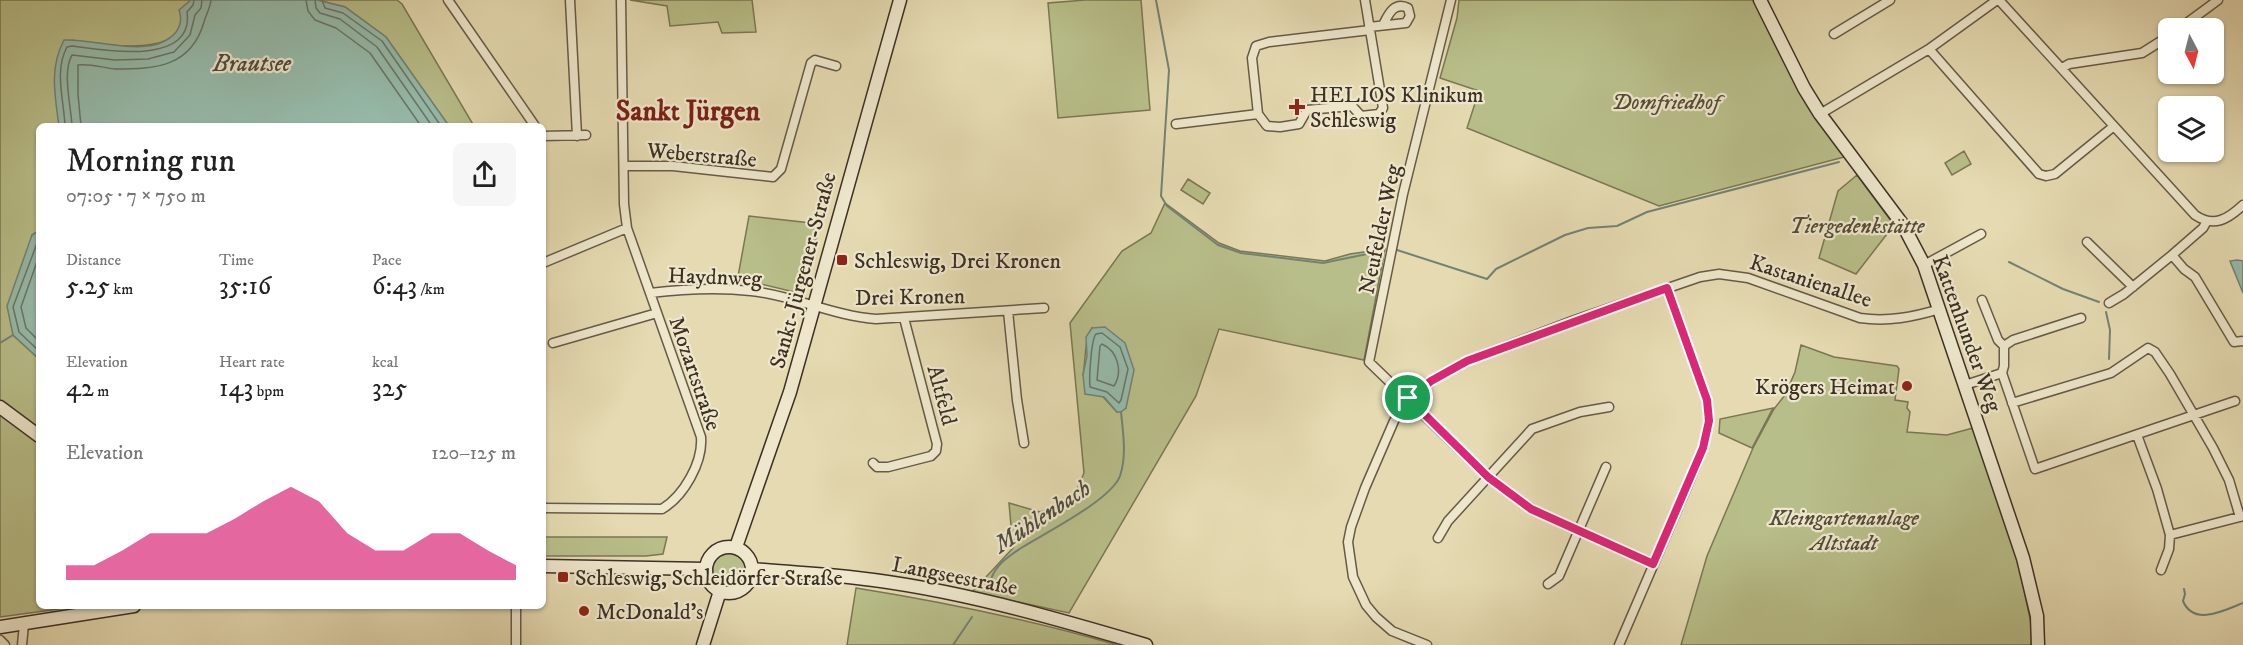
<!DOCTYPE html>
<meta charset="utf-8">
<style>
:root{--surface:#fff;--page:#f6f6f6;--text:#222;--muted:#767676;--accent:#db2777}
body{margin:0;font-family:"IM FELL DW Pica",serif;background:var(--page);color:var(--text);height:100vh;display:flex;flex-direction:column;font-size:22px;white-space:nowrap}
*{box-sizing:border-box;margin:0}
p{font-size:20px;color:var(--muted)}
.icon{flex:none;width:33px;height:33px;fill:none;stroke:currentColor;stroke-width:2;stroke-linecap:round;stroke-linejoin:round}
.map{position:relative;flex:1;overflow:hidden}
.panel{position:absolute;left:36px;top:123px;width:510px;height:486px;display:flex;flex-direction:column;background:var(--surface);border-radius:9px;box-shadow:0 2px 4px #0004}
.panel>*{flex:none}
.needle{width:39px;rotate:173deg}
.tools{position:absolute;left:2158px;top:18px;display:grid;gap:12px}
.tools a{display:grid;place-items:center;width:66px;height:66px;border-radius:9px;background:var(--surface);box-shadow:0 2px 4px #0004;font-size:30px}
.pin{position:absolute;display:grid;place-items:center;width:51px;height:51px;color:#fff;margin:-26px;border:3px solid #fff;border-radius:50%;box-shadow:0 2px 6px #0007}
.round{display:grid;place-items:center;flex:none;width:63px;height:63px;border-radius:9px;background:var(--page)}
.overview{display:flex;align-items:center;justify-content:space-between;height:102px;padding:0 30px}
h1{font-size:33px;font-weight:600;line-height:45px}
.metrics{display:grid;grid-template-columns:repeat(3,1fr);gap:9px;height:102px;padding:6px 30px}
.metrics div{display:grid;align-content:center}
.metrics b{font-size:26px;font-weight:600}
.metrics small{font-size:16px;font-weight:400}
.metrics p{font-size:16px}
.chart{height:168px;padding:12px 30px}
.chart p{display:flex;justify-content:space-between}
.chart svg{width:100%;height:108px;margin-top:6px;fill:var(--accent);opacity:.7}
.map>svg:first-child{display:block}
.green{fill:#b8be89;stroke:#7a7756;stroke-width:1.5;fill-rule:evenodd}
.water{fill:#96bbab;stroke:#728375;stroke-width:1.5}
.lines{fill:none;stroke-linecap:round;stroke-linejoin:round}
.shore{stroke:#697668;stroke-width:1.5}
.stream{stroke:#728375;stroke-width:2}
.street-casing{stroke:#665a47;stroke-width:11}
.secondary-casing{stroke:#3c3024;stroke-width:15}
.street{stroke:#eee7cc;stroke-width:8}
.secondary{stroke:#eee7cc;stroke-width:12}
.route-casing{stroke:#fff;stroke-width:12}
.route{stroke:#db2777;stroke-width:8}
.poi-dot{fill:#8f2418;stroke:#eee7cc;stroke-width:2}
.labels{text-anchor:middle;stroke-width:4.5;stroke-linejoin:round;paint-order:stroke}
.poi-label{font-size:22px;fill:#3c3024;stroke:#eee7cc;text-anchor:start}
.park-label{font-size:22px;font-style:italic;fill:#554c38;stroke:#eee7cc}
.street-label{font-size:22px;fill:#3c3024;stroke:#eee7cc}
.water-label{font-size:24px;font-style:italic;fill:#4e4c3f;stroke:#eee7cc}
.district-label{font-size:28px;font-weight:bold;fill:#7a1f14;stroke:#eee7cc}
</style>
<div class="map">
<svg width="2243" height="645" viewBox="0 0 2243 645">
<rect width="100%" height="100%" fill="#e5dab1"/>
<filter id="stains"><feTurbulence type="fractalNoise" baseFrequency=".00333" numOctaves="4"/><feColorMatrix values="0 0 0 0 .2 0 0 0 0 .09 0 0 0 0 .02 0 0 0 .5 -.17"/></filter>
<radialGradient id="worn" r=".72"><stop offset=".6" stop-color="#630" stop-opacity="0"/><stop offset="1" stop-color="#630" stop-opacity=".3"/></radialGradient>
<path class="green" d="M 0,0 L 191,0 L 180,10 C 193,61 97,44 72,40 L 55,71 L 59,126 L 39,126 L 39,231 L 32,235 L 13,335 L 39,359 L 39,431 L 0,401 Z
M 317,0 L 397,0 L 402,4 L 474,126 L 449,126 L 386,37 L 345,7 Z
M 630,0 L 752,0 L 756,32 L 722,33 L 718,22 L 670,26 L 667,6 Z
M 1085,0 L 1141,0 L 1150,110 L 1058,118 L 1048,3 Z
M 1459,0 L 1753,0 L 1766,22 L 1808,107 L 1844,157 L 1659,206 L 1467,128 L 1479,91 L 1440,78 L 1457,18 Z
M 1964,151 L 1971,164 L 1952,175 L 1945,163 Z
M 1857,175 L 1894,225 L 1856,274 L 1819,258 L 1838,191 Z
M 1188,179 L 1210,193 L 1203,204 L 1181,190 Z
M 1165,203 L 1219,243 L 1240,251 L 1325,261 L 1350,254 L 1385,249 L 1364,360 L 1219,329 L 1196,396 L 1069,613 L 972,592 L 1013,548 L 1009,503 L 1040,512 L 1072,501 L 1084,473 L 1070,323 L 1122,251 L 1151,233 ZM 1092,328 L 1128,391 L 1126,408 L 1117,412 L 1083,375 C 1086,359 1084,341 1092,328 Z
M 749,216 L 820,224 L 807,278 L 794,292 L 761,284 L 737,282 Z
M 1801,345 L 1834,357 L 1897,366 L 1899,369 L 1895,400 L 1908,402 L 1907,408 L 1910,412 L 1907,432 L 1947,435 L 1973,428 L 2018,562 L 2032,628 L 2031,645 L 1681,645 L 1707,556 L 1753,448 L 1774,409 L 1785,395 L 1795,372 Z
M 1773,408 L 1752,448 L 1719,433 L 1720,419 Z
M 0,413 L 39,443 L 39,606 L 81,606 L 0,617 Z
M 543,537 L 667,537 L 663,554 L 646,556 L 543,556 Z
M710 569a19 19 0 1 1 38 0a19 19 0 1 1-38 0Z
M 856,588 C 944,602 1031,620 1117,645 L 847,645 Z"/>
<path class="water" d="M 191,0 L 317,0 L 345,7 L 386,37 L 449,126 L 59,126 C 55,96 49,68 64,40 C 95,38 152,61 176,32 C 181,25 182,18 179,10 Z
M 39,231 L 39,359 L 13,335 L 7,306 L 32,235 Z
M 2237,260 L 2243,261 L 2243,293 L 2230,261 Z
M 1105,327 L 1125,343 L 1134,370 L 1126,408 L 1121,412 L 1117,412 L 1104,397 L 1085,394 L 1083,375 L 1087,356 L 1086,337 L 1092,328 Z"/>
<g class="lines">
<path class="shore" d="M 306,0 L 308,11 L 315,20 L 336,28 L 370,53 L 421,126
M 315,0 L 316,8 L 320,13 L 340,19 L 377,47 L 432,126
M 322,0 L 325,8 L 343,13 L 382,41 L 441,126
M 65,126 C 64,100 54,71 67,47 L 72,46 C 101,50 195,67 187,12 L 193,5 L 194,0
M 72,126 C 71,106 62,72 72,55 L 115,60 L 148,59 L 174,52 L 190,35 L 195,15 L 201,8 L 202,0
M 81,126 L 78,94 L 78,65 C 90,63 103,68 115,69 C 156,69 191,67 204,22 C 206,14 210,9 211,0
M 39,238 L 13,307 L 19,332 L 39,351
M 39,256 L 21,307 L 26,328 L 39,341
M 1102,333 L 1120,347 L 1128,369 L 1121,400 L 1119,403 L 1107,392 L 1090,387 C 1089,378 1091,340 1096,334 Z
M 1102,344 C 1118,351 1123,372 1114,386 L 1097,380 L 1100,346 Z"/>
<path class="stream" d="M 1156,0 L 1169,70 L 1161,196 L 1167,206 L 1218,245 L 1241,253 L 1323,263 L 1382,251
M 1397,250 L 1487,279 L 1496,269 L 1565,235 L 1588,228 L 1617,226 L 1647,212 L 1839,162
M 2009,262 L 2063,289 L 2099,302
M 2106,312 L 2110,330 L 2109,359
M 0,343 L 13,335
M 991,580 C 995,565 1008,557 1021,548 C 1045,533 1111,500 1120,476 C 1127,455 1123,433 1121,412
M 2184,589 L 2185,594 L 2183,601 C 2194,627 2225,610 2243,603
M 953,645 L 972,617"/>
<defs>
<path id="street" d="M 448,0 L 535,126
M 570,0 L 577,136
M 1365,0 L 1383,108 L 1379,114 L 1361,116 L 1352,106 L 1307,110 L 1299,124 L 1280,127 L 1267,126 L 1258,114 L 1252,58 L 1256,46 L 1269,42 L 1370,30
M 1451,0 L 1403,194 L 1369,362 L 1488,477 L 1531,509 L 1653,564
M 1999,0 L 2195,215 C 2214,228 2228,219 2243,205
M 1369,27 L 1406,23 L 1410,16 L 1408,8 C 1394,1 1388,15 1383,25
M 2180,28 L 2218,0
M 1834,34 L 1890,0
M 1929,49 L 2039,174 L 2046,176 L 2055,174 L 2114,126
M 2062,68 L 2069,64 L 2142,53 L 2169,36
M 1820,114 L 1929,49 L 1997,0
M 1176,124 L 1258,114
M 543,136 L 586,135
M 624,166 L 673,166 L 773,177 L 781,169 L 811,63 L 815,60 L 836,66
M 2207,221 L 2203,228 L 2172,255 L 2184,269 L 2195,277 L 2234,342 L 2243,341
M 2087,242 L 2133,287
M 543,263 L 627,228
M 1924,265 L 1981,234
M 650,293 C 683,289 717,287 751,291 C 793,295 833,316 876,319 L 1044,308
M 1982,300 L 1998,340 L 2004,346
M 2109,303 L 2124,294 L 2172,255
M 1008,311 L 1017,400 L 1024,443
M 553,343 L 657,313
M 2002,373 L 2035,469 L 2235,401
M 1965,385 L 2002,373 L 2004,366 L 2004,346 L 2013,340 L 2081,318
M 2012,403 L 2111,373 L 2148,348 L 2155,352 L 2170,374 L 2213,448 L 2229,480 L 2240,517
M 2137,435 L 2157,489 L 2170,535 L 2169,549 L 2161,570
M 873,463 L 877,467 L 888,467 L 931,456 L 936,451 L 937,444 L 904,318
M 543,508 L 662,509 C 684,496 703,462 701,437 L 627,228 L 624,204 L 621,0
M 2170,535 L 2243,516
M 1438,538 L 1448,521 L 1532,429 L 1580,412 L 1609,407
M 1548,584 L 1559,576 L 1606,467
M 0,640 L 5,645
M 22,645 L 24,624
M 516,645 L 516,606
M 1427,645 L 1392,631 L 1376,617 L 1366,605 L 1353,577 L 1348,542 L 1351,527 L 1365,488 L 1394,421 L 1408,398 L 1431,381 L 1467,361 L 1575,320 L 1700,277 L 1719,274 L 1748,278 L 1860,318 C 1888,322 1913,317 1940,309
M 1619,645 L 1689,482 L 1703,448 L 1709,421 L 1707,400 L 1667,288"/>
<path id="secondary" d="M 1760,0 L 1804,88 L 1820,114 L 1903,225 L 1924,265 L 2023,558 L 2037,616 L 2038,645
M 0,407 L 39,436
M706 570a23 23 0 1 1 46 0a23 23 0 1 1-46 0Z
M 736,547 L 790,392 L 900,0
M 543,566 L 705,569
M 752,569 C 787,572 822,574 857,578 C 955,589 1051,617 1146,645
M 0,627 L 134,606
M 703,645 L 720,591"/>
</defs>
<use href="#street" class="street-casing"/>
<use href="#secondary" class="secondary-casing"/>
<use href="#street" class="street"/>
<use href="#secondary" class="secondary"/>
</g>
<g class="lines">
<defs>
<path id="route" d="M 1667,288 L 1707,400 L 1709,421 L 1703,448 L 1653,564 L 1531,509 L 1488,477 L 1408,398 L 1431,381 L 1467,361 Z"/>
</defs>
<use href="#route" class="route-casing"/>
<use href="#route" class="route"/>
</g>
<g class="poi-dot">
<path d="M1294 98h6v6h6v6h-6v6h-6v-6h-6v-6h6z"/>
<rect x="836" y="254" width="12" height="12" rx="3"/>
<circle cx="1907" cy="386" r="6"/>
<rect x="557" y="571" width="12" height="12" rx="3"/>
<circle cx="584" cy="611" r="6"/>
</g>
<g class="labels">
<g class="poi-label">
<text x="1310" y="102">HELIOS Klinikum<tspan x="1310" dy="25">Schleswig</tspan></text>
<text x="854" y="268">Schleswig, Drei Kronen</text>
<text x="1895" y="394" text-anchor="end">Krögers Heimat</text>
<text x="575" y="585">Schleswig, Schleidörfer Straße</text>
<text x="596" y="619">McDonald's</text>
</g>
<g class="park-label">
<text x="1666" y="109">Domfriedhof</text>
<text x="1857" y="233">Tiergedenkstätte</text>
<text x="1844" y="525">Kleingartenanlage<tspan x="1844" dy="25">Altstadt</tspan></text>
</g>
<g class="street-label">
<text transform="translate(702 154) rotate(5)" y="8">Weberstraße</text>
<text transform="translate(1379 229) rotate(-78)" y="8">Neufelder Weg</text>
<text transform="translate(802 270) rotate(-75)" y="8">Sankt-Jürgener-Straße</text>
<text transform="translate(715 276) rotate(2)" y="8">Haydnweg</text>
<text transform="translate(1811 280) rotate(18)" y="8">Kastanienallee</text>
<text transform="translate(910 296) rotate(-1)" y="8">Drei Kronen</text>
<text transform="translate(1968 333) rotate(70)" y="8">Kattenhunder Weg</text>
<text transform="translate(696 373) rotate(71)" y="8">Mozartstraße</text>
<text transform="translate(943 395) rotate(75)" y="8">Altfeld</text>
<text transform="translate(955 575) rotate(11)" y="8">Langseestraße</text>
</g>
<g class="water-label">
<text x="252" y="71">Brautsee</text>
<text transform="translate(1042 516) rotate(-34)" y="8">Mühlenbach</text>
</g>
<g class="district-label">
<text x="688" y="120">Sankt Jürgen</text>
</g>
</g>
<rect width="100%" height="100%" filter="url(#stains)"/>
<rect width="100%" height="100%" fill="url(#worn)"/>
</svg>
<div class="tools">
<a><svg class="needle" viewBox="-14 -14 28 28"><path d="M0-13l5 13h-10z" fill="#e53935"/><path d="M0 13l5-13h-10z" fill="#767676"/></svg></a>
<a><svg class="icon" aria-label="layers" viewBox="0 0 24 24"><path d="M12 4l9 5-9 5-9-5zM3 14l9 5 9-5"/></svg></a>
</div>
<div class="pin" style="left:1408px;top:398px;background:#1e9e55"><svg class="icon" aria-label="arrive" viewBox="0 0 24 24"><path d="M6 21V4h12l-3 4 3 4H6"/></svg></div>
<section class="panel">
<div class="overview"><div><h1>Morning run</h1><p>07:05 · 7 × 750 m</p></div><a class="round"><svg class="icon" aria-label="share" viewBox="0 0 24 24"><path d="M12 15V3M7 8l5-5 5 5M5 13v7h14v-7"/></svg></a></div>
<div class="metrics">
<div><p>Distance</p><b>5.25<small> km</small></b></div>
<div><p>Time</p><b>35:16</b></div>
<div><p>Pace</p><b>6:43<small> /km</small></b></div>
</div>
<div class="metrics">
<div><p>Elevation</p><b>42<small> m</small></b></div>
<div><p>Heart rate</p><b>143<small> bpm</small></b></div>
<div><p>kcal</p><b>325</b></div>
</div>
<div class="chart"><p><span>Elevation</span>120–125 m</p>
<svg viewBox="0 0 160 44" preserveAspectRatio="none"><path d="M0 44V38L10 38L20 32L30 25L40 25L50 25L60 19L70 12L80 6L90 12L100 25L110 32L120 32L130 25L140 25L150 32L160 38V44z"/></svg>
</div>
</section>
</div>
